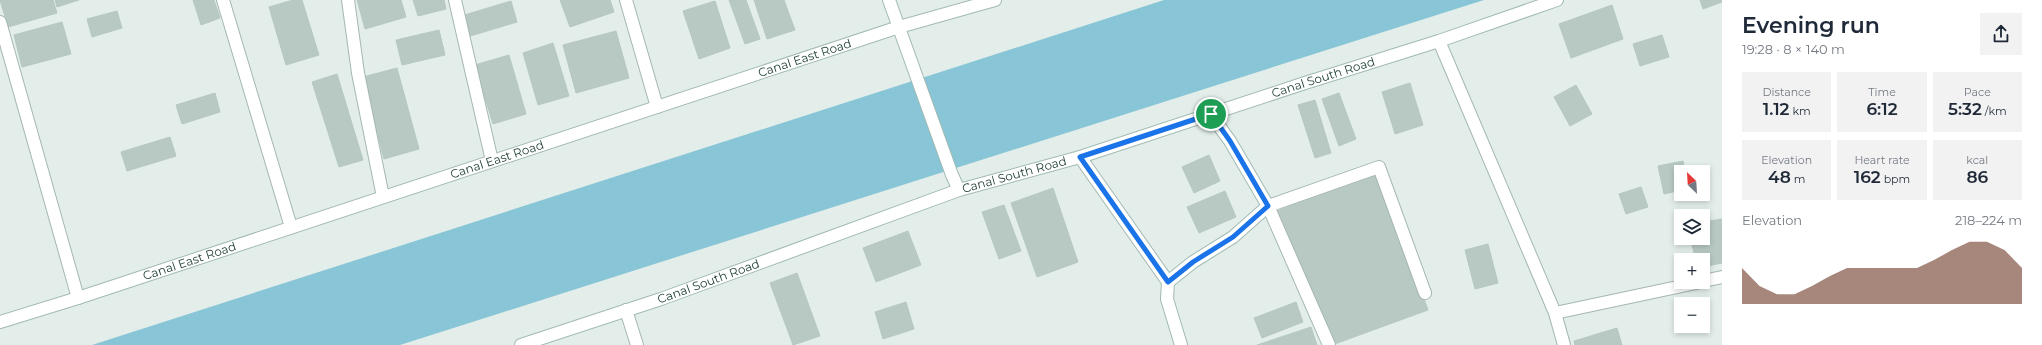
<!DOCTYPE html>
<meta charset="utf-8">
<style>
:root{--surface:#fff;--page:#f2f2f3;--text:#1f2937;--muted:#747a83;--accent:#825344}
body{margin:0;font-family:Montserrat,sans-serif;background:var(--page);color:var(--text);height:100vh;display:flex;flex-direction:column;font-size:15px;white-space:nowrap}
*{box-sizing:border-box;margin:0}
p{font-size:13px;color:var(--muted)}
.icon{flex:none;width:22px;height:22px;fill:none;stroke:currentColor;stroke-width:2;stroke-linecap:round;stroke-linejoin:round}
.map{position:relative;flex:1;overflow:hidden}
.side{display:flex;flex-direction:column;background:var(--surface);width:320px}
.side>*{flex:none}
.needle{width:26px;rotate:335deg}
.fabs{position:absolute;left:1674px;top:165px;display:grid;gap:8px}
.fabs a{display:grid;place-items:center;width:36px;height:36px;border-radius:0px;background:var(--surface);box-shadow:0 2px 6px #0003;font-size:20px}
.pin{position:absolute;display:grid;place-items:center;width:34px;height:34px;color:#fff;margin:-17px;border:2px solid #fff;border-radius:50%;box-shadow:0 1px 4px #0007}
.round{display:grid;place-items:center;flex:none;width:42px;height:42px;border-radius:0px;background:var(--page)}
.headline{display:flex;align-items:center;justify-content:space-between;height:68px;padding:0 20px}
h1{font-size:22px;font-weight:600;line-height:30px}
.figures{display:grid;grid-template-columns:repeat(3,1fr);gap:6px;height:68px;padding:4px 20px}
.figures div{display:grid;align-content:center;border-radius:0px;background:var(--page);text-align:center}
.figures b{font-size:17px;font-weight:600}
.figures small{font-size:11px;font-weight:400}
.figures p{font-size:11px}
.chart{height:112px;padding:8px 20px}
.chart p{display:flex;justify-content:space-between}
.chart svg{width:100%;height:72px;margin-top:4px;fill:var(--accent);opacity:.7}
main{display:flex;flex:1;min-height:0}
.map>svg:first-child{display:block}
.water{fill:#88c5d6}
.building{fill:#b8c9c3;stroke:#b5c8c1}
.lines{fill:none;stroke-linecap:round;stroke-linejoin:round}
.street-casing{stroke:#a5b7b2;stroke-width:14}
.secondary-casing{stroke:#a1bab3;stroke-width:14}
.street{stroke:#fff;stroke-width:12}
.secondary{stroke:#fff;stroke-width:12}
.route-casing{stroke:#fff;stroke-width:8}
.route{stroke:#1a73e8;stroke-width:5}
.labels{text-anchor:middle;stroke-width:4;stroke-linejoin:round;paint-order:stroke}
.street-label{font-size:12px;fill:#21413a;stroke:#f4faf7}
</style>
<main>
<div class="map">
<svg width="1722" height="345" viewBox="0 0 1722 345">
<rect width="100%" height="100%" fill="#e3eeea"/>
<path class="water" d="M 1164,0 L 1484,0 L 400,345 L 92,345 Z"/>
<path class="building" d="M 0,0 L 53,0 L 57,13 L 8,27 Z
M 55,0 L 79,0 L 57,7 Z
M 193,0 L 214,0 L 220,18 L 201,25 Z
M 293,0 L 302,0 L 319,55 L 286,65 L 269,7 Z
M 357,0 L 401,0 L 406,17 L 365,29 Z
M 413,0 L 444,0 L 446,9 L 418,16 Z
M 560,0 L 610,0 L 614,12 L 570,27 Z
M 729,0 L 746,0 L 760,39 L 745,44 Z
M 754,0 L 784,0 L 795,30 L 767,39 Z
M 1700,0 L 1722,0 L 1722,2 L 1703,9 Z
M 511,1 L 517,22 L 467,37 L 461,16 Z
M 715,1 L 730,48 L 699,59 L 683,11 Z
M 1612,5 L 1623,39 L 1571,58 L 1559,24 Z
M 117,11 L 122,28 L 92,37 L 87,19 Z
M 62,22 L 71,54 L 22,67 L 14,35 Z
M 439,30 L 445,55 L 402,65 L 396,40 Z
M 616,31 L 629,78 L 576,93 L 563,45 Z
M 1662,35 L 1669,57 L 1640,66 L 1633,44 Z
M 553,43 L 569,96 L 538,105 L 523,53 Z
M 509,55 L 526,114 L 493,124 L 475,65 Z
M 397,68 L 419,149 L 384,159 L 363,77 Z
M 337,74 L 363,160 L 339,167 L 312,82 Z
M 1410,83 L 1423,125 L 1395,134 L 1382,92 Z
M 1576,85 L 1592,114 L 1570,126 L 1554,97 Z
M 215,93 L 220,112 L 182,124 L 176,105 Z
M 1339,93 L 1356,139 L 1339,146 L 1322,99 Z
M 1315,100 L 1331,153 L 1315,158 L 1298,105 Z
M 170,137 L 176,156 L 127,171 L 121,152 Z
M 1209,155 L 1220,181 L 1194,193 L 1182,167 Z
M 1683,161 L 1685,172 L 1681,172 L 1681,190 L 1664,194 L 1658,166 Z
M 1378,171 L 1428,310 L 1332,345 L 1275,212 Z
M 1641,187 L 1648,207 L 1626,214 L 1619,194 Z
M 1053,188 L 1078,262 L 1037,277 L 1011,203 Z
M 1225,191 L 1236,217 L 1199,233 L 1187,207 Z
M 1004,205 L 1021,251 L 999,259 L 982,212 Z
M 1722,219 L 1722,263 L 1703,267 L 1703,260 L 1696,260 L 1690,238 L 1703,238 L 1703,222 Z
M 908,231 L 921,265 L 876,282 L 863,248 Z
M 1488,244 L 1498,283 L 1475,289 L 1465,250 Z
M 797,273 L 820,336 L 793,345 L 770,283 Z
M 906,302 L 914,329 L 883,339 L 875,312 Z
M 1296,302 L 1303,322 L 1262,338 L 1254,318 Z
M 1311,327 L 1317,345 L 1257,345 Z
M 1617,328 L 1622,345 L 1575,345 L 1574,341 Z"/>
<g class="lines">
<defs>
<path id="street" d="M 223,0 L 291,227
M 348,0 L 358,73 L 383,197
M 455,0 L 492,161
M 626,0 L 657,107
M 0,22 L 78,298
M 1439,41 L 1555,313 L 1564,345
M 1080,157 L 1168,282
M 1703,281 L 1722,277
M 626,310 L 637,345
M 1555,313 L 1701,282
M 1329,345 L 1268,206 L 1379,167 L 1425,293"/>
<g id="secondary">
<path d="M 889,0 L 952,175 L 959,190"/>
<path id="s1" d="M 0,322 L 78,298 L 899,27 L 995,0"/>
<path id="s2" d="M 521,345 L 661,299 L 959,190 L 1080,157 L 1305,83 L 1439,41 L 1557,0"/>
<path d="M 1181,345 L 1167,299 L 1168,282 L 1193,262 L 1233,237 L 1268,206 L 1230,141 L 1211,115"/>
</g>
</defs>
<use href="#street" class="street-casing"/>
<use href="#secondary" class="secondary-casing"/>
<use href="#street" class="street"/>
<use href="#secondary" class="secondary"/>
</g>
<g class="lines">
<defs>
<path id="route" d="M 1211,114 L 1230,141 L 1268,206 L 1233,237 L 1193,262 L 1168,282 L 1080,157 Z"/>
</defs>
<use href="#route" class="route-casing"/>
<use href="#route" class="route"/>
</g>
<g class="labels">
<g class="street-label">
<text dy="4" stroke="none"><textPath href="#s1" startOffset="847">Canal East Road</textPath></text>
<text dy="4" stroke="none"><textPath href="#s2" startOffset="846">Canal South Road</textPath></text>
<text dy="4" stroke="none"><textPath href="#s1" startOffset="523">Canal East Road</textPath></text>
<text dy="4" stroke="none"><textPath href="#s2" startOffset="522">Canal South Road</textPath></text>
<text dy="4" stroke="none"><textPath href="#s1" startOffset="199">Canal East Road</textPath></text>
<text dy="4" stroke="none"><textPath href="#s2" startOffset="198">Canal South Road</textPath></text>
</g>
</g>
</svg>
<div class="fabs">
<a><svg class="needle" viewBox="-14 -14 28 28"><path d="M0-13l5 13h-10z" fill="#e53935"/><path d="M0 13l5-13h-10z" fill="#747a83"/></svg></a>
<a><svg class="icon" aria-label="layers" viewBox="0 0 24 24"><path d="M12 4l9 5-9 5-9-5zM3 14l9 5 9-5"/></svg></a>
<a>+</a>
<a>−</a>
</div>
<div class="pin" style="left:1211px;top:114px;background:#1e9e55"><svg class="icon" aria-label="arrive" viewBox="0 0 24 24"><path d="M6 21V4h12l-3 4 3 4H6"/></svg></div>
</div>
<section class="side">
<div class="headline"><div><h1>Evening run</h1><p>19:28 · 8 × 140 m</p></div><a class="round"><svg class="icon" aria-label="share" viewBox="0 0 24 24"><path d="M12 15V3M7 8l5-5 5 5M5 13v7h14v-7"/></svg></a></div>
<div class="figures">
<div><p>Distance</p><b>1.12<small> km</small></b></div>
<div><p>Time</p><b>6:12</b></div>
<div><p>Pace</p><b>5:32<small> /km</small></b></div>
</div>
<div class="figures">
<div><p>Elevation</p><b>48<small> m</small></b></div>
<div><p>Heart rate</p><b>162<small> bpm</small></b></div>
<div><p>kcal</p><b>86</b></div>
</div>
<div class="chart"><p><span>Elevation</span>218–224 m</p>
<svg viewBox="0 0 160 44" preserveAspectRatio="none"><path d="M0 44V22L10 33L20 38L30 38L40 33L50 27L60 22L70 22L80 22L90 22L100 22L110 17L120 11L130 6L140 6L150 11L160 22V44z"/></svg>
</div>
</section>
</main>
